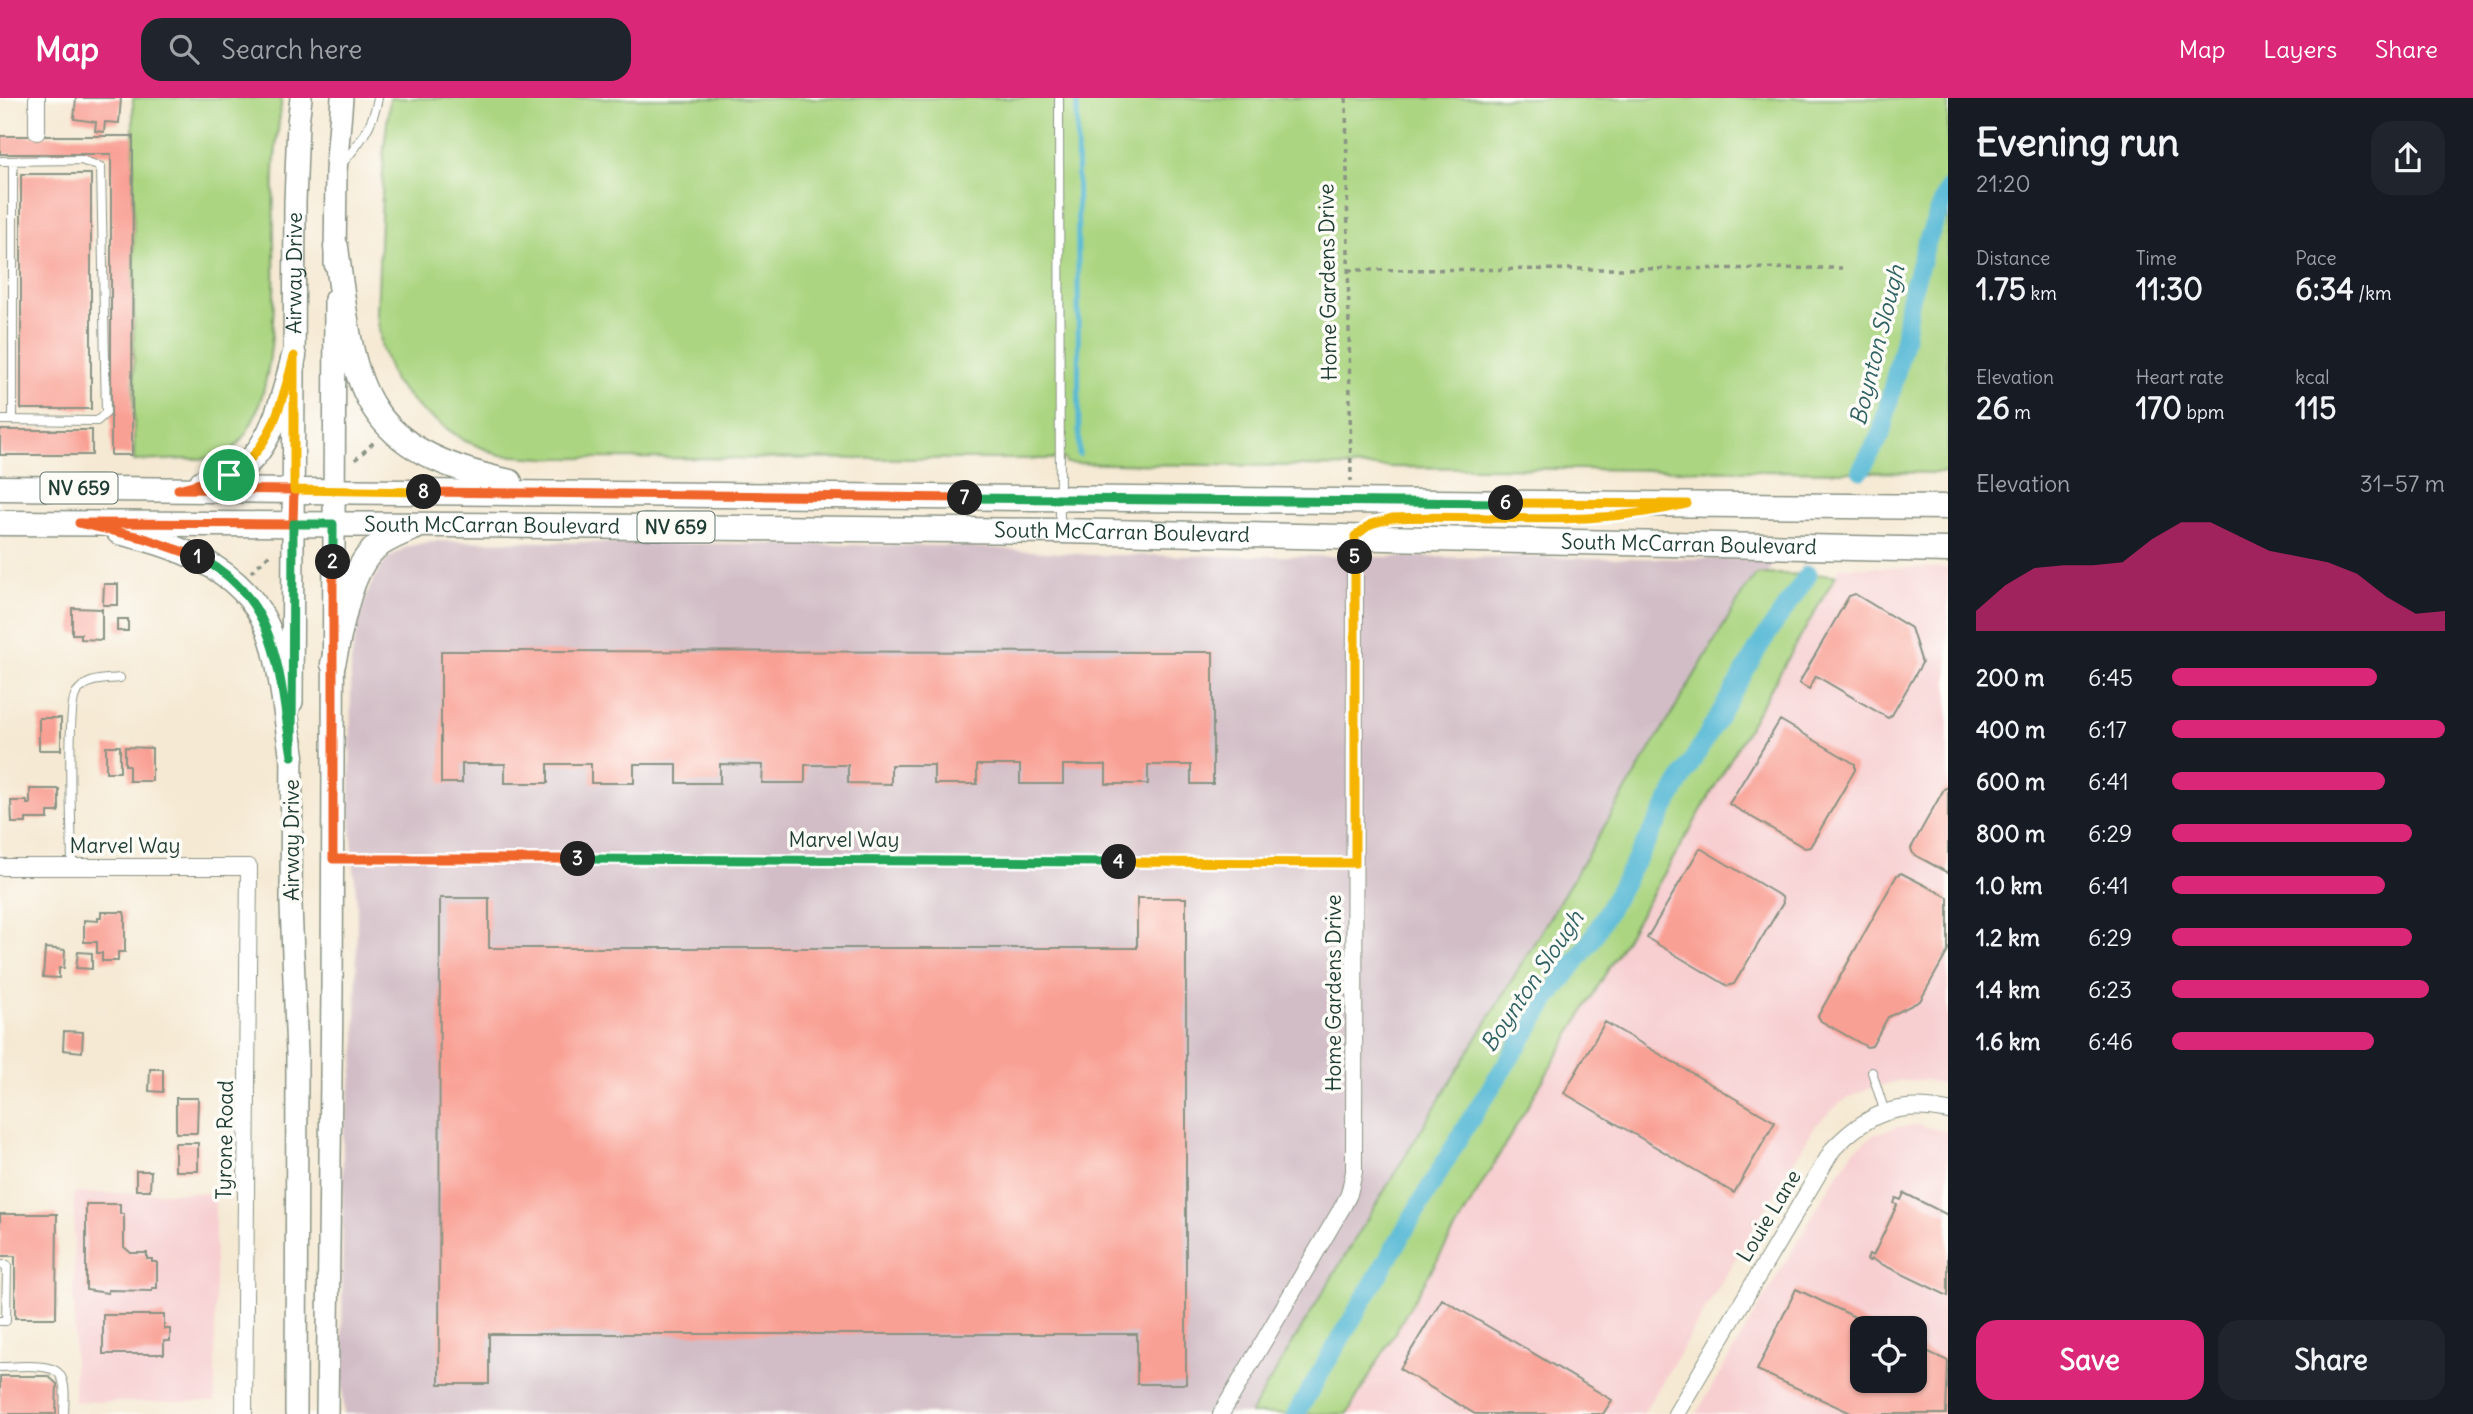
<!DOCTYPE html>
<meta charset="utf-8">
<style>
:root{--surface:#171b24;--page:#20242c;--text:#f1f3f6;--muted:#9ea1a6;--accent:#db2777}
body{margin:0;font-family:Delius,sans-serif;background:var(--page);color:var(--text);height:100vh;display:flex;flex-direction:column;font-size:26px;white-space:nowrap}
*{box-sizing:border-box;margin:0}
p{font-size:23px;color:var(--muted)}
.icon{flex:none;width:38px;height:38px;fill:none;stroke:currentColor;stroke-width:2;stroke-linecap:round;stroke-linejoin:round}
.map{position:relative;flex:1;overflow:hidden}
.side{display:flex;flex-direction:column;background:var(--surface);width:525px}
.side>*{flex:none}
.tools{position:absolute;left:1850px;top:1218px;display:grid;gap:14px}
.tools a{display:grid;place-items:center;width:77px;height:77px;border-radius:14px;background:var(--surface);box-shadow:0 2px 5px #0004;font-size:35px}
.pin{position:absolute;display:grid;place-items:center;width:60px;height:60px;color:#fff;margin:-30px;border:4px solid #fff;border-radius:50%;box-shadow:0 2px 7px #0007}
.km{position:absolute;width:35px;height:35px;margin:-18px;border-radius:50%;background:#222;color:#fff;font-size:19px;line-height:35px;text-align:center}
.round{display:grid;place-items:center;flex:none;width:74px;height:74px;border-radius:21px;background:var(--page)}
.summary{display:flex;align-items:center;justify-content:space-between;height:119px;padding:0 28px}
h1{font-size:38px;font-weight:700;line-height:52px}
.figures{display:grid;grid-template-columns:repeat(3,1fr);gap:10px;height:119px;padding:7px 28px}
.figures div{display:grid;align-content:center}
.figures b{font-size:30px;font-weight:700}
.figures small{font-size:19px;font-weight:400}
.figures p{font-size:19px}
.chart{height:196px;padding:14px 28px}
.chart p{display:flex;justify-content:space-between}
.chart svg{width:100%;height:126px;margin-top:7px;fill:var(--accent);opacity:.7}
.button{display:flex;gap:14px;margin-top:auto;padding:14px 28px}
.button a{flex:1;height:80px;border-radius:21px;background:var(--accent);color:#fff;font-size:28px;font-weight:700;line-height:80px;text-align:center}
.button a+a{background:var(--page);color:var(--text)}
ul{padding:0 28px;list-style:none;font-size:23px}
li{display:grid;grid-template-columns:112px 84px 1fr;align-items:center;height:52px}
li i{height:18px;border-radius:9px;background:var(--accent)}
header{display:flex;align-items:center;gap:42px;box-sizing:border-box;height:98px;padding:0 35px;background:var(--accent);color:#fff}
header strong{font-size:33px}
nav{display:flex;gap:38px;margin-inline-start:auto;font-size:24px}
.search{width:490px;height:63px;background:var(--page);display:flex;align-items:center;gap:18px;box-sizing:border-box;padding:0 24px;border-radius:21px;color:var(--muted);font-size:26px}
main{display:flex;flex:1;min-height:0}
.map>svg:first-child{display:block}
.built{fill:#f7cfd1;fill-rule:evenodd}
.industrial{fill:#d2bdc6}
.green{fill:#abd581;stroke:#65895a;stroke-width:2}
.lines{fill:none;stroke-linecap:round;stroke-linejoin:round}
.stream{stroke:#56b9d5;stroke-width:5}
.canal{stroke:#56b9d5;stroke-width:19}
.building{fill:#f9a094}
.lane-casing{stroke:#8a9384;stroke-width:10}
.street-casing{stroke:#8a9384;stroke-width:18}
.secondary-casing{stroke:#8a9384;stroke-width:24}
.primary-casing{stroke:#8a9384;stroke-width:27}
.path{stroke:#8a9384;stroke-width:3.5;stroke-dasharray:5 5;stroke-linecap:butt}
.lane{stroke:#fff;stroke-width:8}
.street{stroke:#fff;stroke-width:16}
.secondary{stroke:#fff;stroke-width:21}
.primary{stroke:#fff;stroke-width:24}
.split-1-casing{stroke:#fff;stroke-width:14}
.split-2-casing{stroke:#fff;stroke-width:14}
.split-3-casing{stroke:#fff;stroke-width:14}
.split-4-casing{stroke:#fff;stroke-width:14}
.split-5-casing{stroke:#fff;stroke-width:14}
.split-6-casing{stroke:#fff;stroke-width:14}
.split-7-casing{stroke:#fff;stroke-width:14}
.split-8-casing{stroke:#fff;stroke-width:14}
.split-9-casing{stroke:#fff;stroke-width:14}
.split-1{stroke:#f0652b;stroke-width:9}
.split-2{stroke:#22a559;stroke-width:9}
.split-3{stroke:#f0652b;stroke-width:9}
.split-4{stroke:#22a559;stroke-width:9}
.split-5{stroke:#f5b400;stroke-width:9}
.split-6{stroke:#f5b400;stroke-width:9}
.split-7{stroke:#22a559;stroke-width:9}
.split-8{stroke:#f0652b;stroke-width:9}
.split-9{stroke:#f5b400;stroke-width:9}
.labels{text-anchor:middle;stroke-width:7;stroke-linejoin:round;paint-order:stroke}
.shield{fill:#fdfcf7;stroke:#62766e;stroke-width:2}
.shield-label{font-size:19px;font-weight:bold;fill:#1f3d34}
.street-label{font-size:21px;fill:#1f3d34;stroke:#fdfcf7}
.water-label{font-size:23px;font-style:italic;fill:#306264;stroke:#fdfcf7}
</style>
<header>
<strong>Map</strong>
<div class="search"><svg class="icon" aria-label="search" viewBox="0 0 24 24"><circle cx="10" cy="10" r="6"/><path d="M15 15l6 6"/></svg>Search here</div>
<nav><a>Map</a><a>Layers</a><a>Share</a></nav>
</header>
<main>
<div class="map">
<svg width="1948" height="1316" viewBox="0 0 1948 1316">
<rect width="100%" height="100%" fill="#fdfcf7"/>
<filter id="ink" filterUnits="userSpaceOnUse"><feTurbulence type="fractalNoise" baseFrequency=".0143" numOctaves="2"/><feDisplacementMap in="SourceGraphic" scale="14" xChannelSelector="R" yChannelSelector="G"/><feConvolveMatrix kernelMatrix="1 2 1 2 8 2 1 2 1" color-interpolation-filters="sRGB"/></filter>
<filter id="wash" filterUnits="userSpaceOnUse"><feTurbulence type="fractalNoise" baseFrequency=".00686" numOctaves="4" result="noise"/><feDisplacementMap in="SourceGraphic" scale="28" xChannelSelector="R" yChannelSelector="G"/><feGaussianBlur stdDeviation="1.57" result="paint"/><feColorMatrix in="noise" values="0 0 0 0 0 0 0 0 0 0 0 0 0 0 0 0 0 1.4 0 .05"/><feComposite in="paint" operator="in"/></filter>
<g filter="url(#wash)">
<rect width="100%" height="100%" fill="#f5e9d3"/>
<path class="built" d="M 1840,469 L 1948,470 L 1948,987 L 1925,982 L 1898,983 L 1864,992 L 1840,1005 L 1815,1028 L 1643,1316 L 1347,1316 L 1694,725 L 1834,483 Z
M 1919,1027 L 1948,1034 L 1948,1316 L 1696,1316 L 1833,1083 L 1854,1052 L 1875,1036 L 1898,1029 ZM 1862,1230 L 1914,1230 L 1914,1283 L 1862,1283 Z
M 74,1095 L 215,1095 L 215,1304 L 74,1304 Z"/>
<path class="industrial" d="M 432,443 L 958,448 L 1091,457 L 1776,461 L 1269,1316 L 344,1316 L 342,1279 L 343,1039 L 356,951 L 357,810 L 350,715 L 351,564 L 359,521 L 370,489 L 380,470 L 390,459 L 406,449 Z"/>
<path class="green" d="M 133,0 L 282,0 C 279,25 275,50 274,75 C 270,149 292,315 222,360 L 134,363 Z
M 390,0 L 1948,0 L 1948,375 L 1112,366 L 1066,365 L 1065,361 L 544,360 L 500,357 L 463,342 L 421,312 L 394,283 L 382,251 L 377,216 L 384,50 Z
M 1765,476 L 1836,477 L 1694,725 L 1347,1316 L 1250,1316 C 1414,1041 1583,769 1744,493 L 1756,477 Z"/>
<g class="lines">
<path class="stream" d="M 1077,0 L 1079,357"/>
<path class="canal" d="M 1861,372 L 1881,336 L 1905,239 L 1909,204 L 1926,146 L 1948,91
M 1296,1316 L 1465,1030 L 1549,899 L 1591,843 L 1676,691 L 1760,547 L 1808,477"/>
</g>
<g id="blocks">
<path class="building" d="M 76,0 L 121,0 L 119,25 L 105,24 L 104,34 L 95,33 L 96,24 L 74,21 Z
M 0,38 L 133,38 L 132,357 L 111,357 L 111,56 L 0,56 Z
M 21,76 L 91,76 L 91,311 L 21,311 Z
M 0,332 L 92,332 L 92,357 L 0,357 Z
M 104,486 L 118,486 L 118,507 L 103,507 Z
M 1855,496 L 1911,530 L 1922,565 L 1892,617 L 1888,620 L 1816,578 L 1809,591 L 1799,585 L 1849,498 Z
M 72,510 L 102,511 L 102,542 L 81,541 L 81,536 L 72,536 Z
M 117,521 L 128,521 L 128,533 L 117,533 Z
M 441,553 L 1213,554 L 1213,686 L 1191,686 L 1191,667 L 1148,667 L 1148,686 L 1106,686 L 1106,667 L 1063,667 L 1063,686 L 1020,686 L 1020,667 L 977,667 L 977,686 L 934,686 L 934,667 L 891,667 L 891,686 L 848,685 L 848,667 L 805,667 L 805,685 L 762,685 L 763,667 L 720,666 L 720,685 L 677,685 L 677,666 L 634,666 L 634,685 L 591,685 L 591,666 L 548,666 L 548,685 L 505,685 L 505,666 L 462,666 L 462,685 L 441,685 Z
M 39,620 L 61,620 L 61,652 L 39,652 Z
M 1780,622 L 1855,666 L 1855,672 L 1810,749 L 1805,750 L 1729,706 Z
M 106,648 L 120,648 L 120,674 L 106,674 Z
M 125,649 L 152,650 L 152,683 L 129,683 L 129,667 L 125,667 Z
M 1948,689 L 1948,775 L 1913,756 L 1911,750 L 1944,691 Z
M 30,691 L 59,691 L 59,712 L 58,714 L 48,714 L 48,721 L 26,721 L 26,725 L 12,725 L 11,703 L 27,703 L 27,706 L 30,706 Z
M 1700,750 L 1782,799 L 1783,805 L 1734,886 L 1728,888 L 1647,840 Z
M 1901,775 L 1948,799 L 1948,853 L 1920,903 L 1888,919 L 1872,948 L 1867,949 L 1821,923 L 1818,918 L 1897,777 Z
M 440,800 L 489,800 L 489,850 L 1137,850 L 1137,800 L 1186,800 L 1186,1286 L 1137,1286 L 1137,1236 L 489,1236 L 489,1286 L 439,1286 Z
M 101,814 L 124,814 L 125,819 L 125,854 L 118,854 L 118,863 L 102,863 L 102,855 L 97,855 L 97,844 L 84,844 L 84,822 L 98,823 L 98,819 L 101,819 Z
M 45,850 L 65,852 L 64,870 L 59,870 L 59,880 L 43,879 Z
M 78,854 L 92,855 L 92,871 L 76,870 Z
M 1605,924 L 1775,1024 L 1734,1095 L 1564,995 Z
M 64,933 L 83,934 L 82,954 L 63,952 Z
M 150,971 L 163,971 L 163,994 L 149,993 Z
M 176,1000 L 198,1000 L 197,1035 L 176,1035 Z
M 175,1045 L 198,1045 L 198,1073 L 175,1073 Z
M 136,1073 L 151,1073 L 150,1092 L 136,1092 Z
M 1904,1095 L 1948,1117 L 1948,1198 L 1871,1161 L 1870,1163 L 1867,1162 L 1869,1156 L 1873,1158 L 1897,1107 L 1894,1105 L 1896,1100 L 1901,1102 Z
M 86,1106 L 120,1106 L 120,1116 L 124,1116 L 124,1149 L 131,1155 L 147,1155 L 147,1161 L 152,1161 L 152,1164 L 157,1164 L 157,1190 L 152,1190 L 152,1193 L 108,1192 L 108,1195 L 86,1192 Z
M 0,1116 L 57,1116 L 56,1220 L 15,1220 L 15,1158 L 0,1158 Z
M 1796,1191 L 1878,1230 L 1862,1230 L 1862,1283 L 1914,1283 L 1914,1247 L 1948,1263 L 1946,1316 L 1853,1316 L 1757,1272 Z
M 1442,1201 L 1612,1302 L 1603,1316 L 1475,1316 L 1400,1271 Z
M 103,1217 L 164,1217 L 164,1231 L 170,1231 L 170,1243 L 164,1243 L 164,1256 L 103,1256 Z
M 0,1278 L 48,1278 L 57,1286 L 56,1316 L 0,1316 Z"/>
</g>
</g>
<g filter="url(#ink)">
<use href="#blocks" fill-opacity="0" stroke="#8a9384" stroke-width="2"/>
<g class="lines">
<defs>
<path id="lane" d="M 1059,0 L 1060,429
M 0,63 L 81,62 L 101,69 L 106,315 L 97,323 L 0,322
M 13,63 L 13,322
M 341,67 C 359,46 373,28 378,0
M 333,761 L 1355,765
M 72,769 C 72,742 66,610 76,595 C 87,580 103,582 120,580
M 1872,974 L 1885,1015
M 0,1167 L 7,1167 L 6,1223 L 0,1223
M 0,1269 C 14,1269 52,1264 60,1277 C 67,1287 64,1305 64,1316"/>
<path id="street" d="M 37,34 L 37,0
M 0,769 L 249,769 L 244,1316
M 1221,1316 L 1343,1108 L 1349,1096 L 1354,1074 L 1355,438
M 1676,1316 L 1833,1051 C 1866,1016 1899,1002 1948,1013"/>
<g id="secondary">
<path d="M 335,166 L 336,73 L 342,0"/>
<path id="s1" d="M 292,604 L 295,104 L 298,25 L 301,0"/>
<path d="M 292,643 L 291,807 L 297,956 L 296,1316"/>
<path d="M 327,1316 L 332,894 L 335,201"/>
</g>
<g id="primary">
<path d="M 336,149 C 354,288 355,350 510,384"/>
<path d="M 202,384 C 214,381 227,378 238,372 C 272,352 285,293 294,258"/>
<path d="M 0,390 L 1948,409"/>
<path id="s2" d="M 0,425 L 457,427 L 1060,433 L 1948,452"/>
<path d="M 119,434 C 185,449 253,475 273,545 C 283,581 286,621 292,658"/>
<path d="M 333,566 C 341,533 348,476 373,452 C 384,441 402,435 416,429"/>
</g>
</defs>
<use href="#lane" class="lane-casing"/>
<use href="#street" class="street-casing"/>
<use href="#secondary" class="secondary-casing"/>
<use href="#primary" class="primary-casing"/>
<path class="path" d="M 1346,0 L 1351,383
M 1348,172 L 1842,170
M 355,362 L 374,344
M 251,474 L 271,455"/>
<use href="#lane" class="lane"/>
<use href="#street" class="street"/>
<use href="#secondary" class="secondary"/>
<use href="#primary" class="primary"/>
</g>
</g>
<g class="lines" filter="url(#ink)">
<defs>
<path id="split-1" d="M 198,459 L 144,440 L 79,425 L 293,426 L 294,392 L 178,391 L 229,377"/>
<path id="split-2" d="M 198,459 C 280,499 279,579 292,658 L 293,426 L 333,426 L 333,464"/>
<path id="split-3" d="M 333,464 L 333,761 L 578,761"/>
<path id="split-4" d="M 578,761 L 1119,764"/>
<path id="split-5" d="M 1119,764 L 1355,765 L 1355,459"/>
<path id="split-6" d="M 1355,459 L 1355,438 L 1371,426 L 1392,420 C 1494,416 1586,431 1687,406 L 1506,405"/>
<path id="split-7" d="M 965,400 L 1506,405"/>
<path id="split-8" d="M 424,394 L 965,400"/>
<path id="split-9" d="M 229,377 C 271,355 283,301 294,258 L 294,392 L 424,394"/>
</defs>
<use href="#split-1" class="split-1-casing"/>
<use href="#split-2" class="split-2-casing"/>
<use href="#split-3" class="split-3-casing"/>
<use href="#split-4" class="split-4-casing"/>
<use href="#split-5" class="split-5-casing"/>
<use href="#split-6" class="split-6-casing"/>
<use href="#split-7" class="split-7-casing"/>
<use href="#split-8" class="split-8-casing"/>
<use href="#split-9" class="split-9-casing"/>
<use href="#split-1" class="split-1"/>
<use href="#split-2" class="split-2"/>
<use href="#split-3" class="split-3"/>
<use href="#split-4" class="split-4"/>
<use href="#split-5" class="split-5"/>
<use href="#split-6" class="split-6"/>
<use href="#split-7" class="split-7"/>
<use href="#split-8" class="split-8"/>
<use href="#split-9" class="split-9"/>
</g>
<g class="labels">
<g class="shield">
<rect x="40.5" y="374.5" width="77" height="31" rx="5"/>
<rect x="637.5" y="413.5" width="77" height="31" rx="5"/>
</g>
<g class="shield-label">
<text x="79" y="397">NV 659</text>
<text x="676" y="436">NV 659</text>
</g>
<g class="street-label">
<text dy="7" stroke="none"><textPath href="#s1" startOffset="429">Airway Drive</textPath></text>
<text transform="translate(1328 184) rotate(-91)" y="7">Home Gardens Drive</text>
<text dy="7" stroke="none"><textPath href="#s2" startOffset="492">South McCarran Boulevard</textPath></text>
<text dy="7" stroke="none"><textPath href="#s2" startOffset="1122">South McCarran Boulevard</textPath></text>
<text dy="7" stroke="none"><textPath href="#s2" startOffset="1689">South McCarran Boulevard</textPath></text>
<text transform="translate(292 742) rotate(-90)" y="7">Airway Drive</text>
<text x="844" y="749">Marvel Way</text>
<text x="125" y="755">Marvel Way</text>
<text transform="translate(1334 895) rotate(-90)" y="7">Home Gardens Drive</text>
<text transform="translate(225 1042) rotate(-89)" y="7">Tyrone Road</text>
<text transform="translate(1769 1118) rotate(-59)" y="7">Louie Lane</text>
</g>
<g class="water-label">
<text transform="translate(1877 247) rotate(-76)" y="8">Boynton Slough</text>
<text transform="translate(1532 883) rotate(-56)" y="8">Boynton Slough</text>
</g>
</g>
</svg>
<div class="tools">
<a><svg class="icon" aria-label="locate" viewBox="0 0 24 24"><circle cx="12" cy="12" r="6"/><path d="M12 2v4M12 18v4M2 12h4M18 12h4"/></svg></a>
</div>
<div class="pin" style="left:229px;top:377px;background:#1e9e55"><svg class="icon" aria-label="arrive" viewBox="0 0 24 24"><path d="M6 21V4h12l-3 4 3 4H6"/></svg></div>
<b class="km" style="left:198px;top:459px">1</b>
<b class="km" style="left:333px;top:464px">2</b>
<b class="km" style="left:578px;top:761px">3</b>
<b class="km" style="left:1119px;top:764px">4</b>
<b class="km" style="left:1355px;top:459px">5</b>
<b class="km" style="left:1506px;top:405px">6</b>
<b class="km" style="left:965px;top:400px">7</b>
<b class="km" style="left:424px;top:394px">8</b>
</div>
<section class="side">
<div class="summary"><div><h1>Evening run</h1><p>21:20</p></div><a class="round"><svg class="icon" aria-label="share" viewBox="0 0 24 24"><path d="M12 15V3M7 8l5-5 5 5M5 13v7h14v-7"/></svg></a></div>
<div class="figures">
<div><p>Distance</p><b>1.75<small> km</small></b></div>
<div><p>Time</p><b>11:30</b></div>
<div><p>Pace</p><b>6:34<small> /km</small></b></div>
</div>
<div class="figures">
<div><p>Elevation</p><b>26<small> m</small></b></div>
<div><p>Heart rate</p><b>170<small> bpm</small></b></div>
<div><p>kcal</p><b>115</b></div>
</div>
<div class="chart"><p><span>Elevation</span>31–57 m</p>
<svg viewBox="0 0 160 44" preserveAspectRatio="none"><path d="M0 44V37L10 28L20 22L30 21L40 21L50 20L60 12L70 6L80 6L90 11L100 16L110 18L120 20L130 24L140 32L150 38L160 37V44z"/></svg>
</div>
<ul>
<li><b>200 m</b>6:45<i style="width:75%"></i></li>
<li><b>400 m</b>6:17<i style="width:100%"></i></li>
<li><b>600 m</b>6:41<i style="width:78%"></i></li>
<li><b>800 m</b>6:29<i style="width:88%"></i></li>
<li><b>1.0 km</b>6:41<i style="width:78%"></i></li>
<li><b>1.2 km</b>6:29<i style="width:88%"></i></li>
<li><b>1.4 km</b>6:23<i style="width:94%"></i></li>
<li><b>1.6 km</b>6:46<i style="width:74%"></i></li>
</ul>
<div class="button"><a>Save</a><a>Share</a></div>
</section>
</main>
